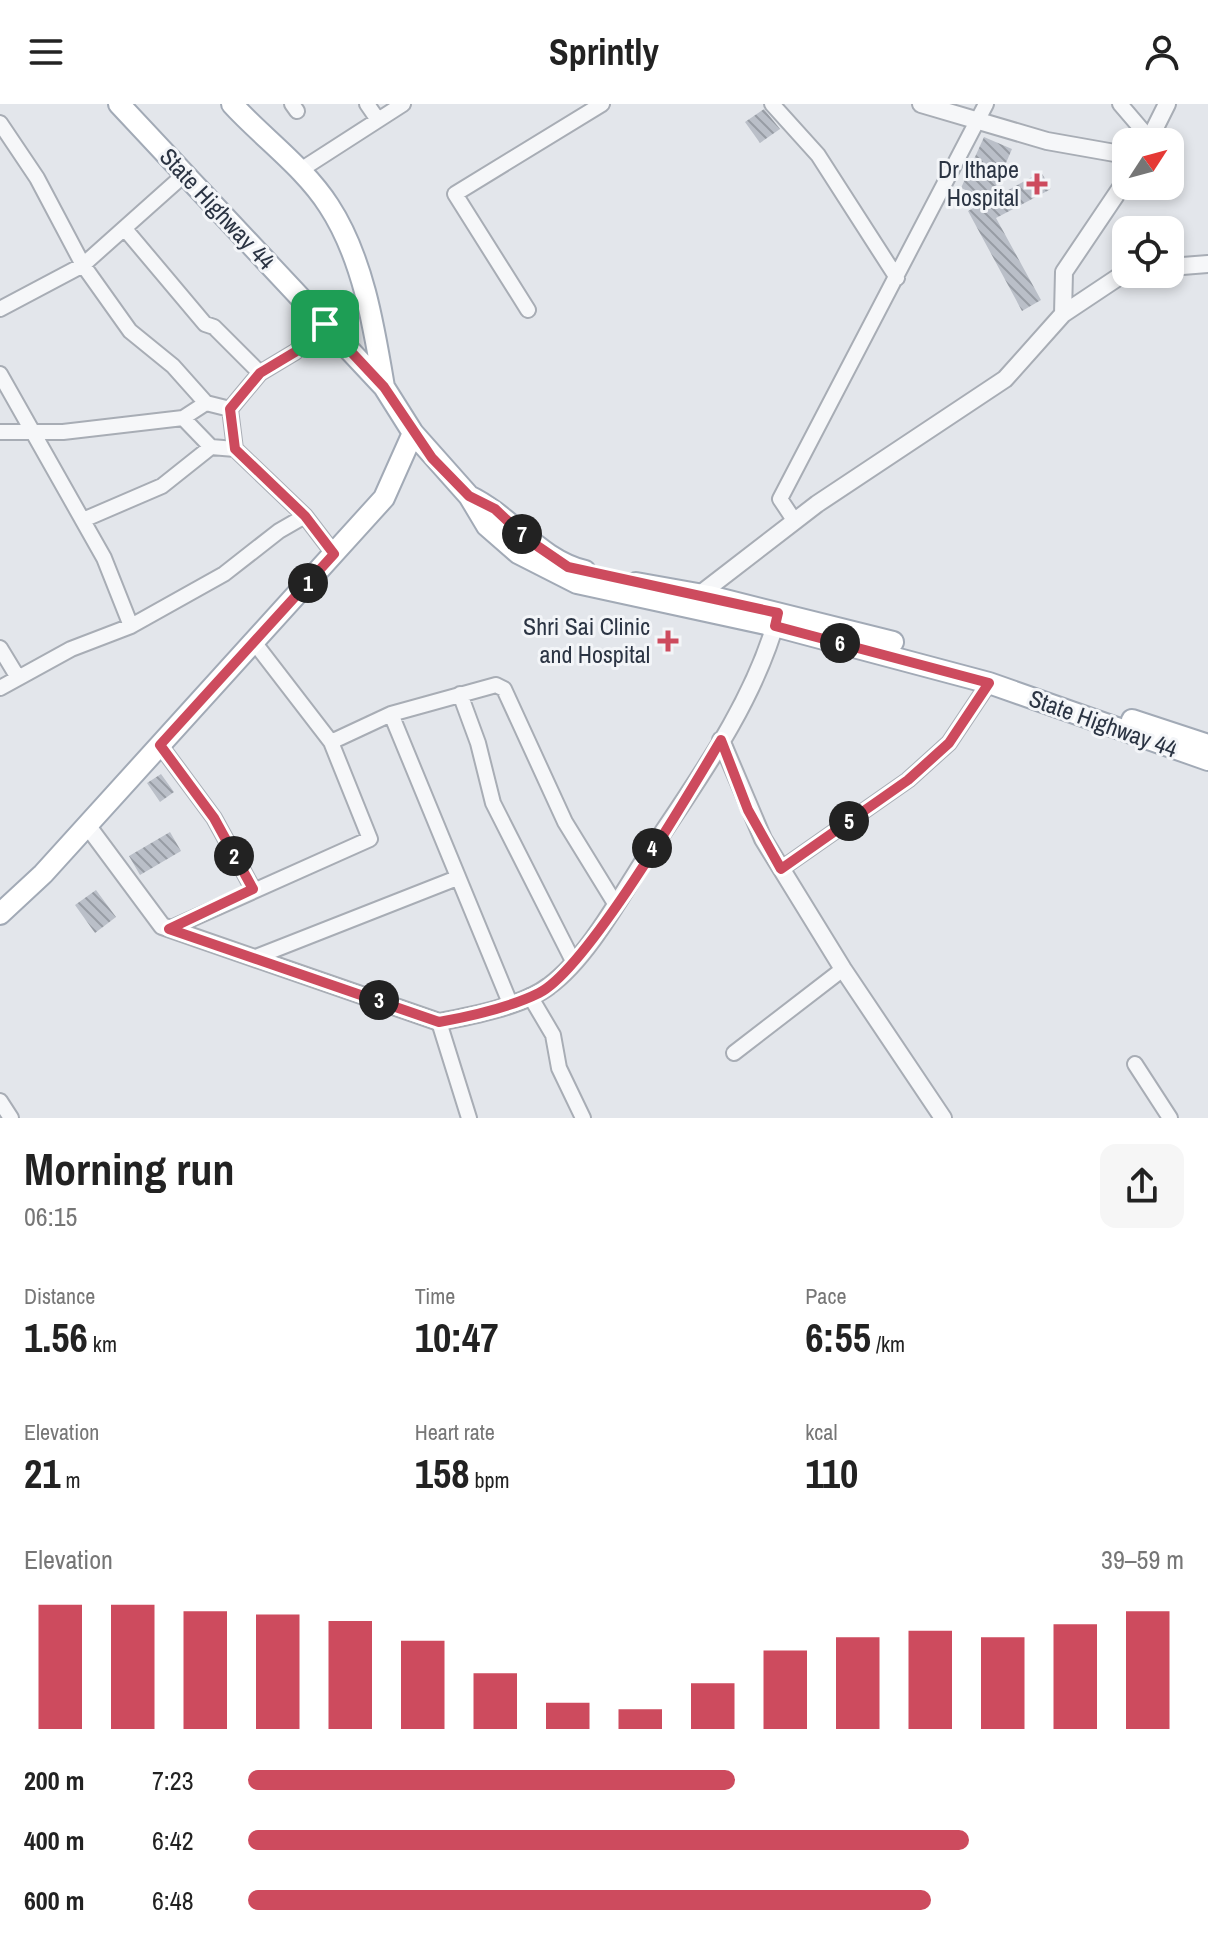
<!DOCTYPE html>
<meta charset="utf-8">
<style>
:root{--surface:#fff;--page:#f6f6f6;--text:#222;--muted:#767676;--accent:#cd4b5e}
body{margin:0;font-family:"Archivo Narrow",sans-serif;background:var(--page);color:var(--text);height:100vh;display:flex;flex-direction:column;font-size:30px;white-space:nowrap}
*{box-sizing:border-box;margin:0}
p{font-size:26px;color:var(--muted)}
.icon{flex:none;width:44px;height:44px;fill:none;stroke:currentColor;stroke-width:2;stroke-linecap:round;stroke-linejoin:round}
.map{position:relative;height:1014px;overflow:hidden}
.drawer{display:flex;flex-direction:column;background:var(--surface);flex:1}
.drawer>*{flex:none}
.needle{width:52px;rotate:54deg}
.controls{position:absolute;left:1112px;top:24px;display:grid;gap:16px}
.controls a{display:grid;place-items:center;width:72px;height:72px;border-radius:16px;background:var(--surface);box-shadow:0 4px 12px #0003;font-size:40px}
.pin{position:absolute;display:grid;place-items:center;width:68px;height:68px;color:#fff;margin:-34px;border-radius:16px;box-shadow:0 4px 12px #0006}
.km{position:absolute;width:40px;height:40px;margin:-20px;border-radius:50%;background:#222;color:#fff;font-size:22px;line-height:40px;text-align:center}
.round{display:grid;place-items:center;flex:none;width:84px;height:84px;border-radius:16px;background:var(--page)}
.headline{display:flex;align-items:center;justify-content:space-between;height:136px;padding:0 24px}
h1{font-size:44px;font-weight:700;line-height:60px}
.figures{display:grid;grid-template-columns:repeat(3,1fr);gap:12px;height:136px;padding:8px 24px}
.figures div{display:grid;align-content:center}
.figures b{font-size:40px;font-weight:700}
.figures small{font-size:22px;font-weight:400}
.figures p{font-size:22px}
.chart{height:224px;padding:16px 24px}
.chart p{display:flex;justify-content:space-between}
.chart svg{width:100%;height:144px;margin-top:8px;stroke:var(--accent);stroke-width:6}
ul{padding:0 24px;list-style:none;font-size:26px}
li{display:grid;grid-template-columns:128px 96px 1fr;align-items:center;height:60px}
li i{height:20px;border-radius:10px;background:var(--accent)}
header{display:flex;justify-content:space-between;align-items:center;height:104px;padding:0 24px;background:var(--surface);font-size:36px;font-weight:700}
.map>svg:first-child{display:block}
.building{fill:url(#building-back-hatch)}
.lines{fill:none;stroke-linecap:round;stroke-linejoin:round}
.minor-casing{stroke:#a8adb5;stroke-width:18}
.tertiary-casing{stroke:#a8adb5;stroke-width:20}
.primary-casing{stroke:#a2aab6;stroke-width:24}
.minor{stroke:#f6f7f9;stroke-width:14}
.tertiary{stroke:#f6f7f9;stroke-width:16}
.primary{stroke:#fff;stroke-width:20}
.route-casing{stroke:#fff;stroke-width:16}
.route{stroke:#cd4b5e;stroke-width:10}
.poi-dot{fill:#cd4b5e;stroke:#f3f5f8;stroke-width:3}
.labels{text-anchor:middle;stroke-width:6;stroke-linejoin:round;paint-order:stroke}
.poi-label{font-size:24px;fill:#2b3443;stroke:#f3f5f8;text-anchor:end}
.street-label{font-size:24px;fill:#2b3443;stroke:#f3f5f8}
</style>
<header><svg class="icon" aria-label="menu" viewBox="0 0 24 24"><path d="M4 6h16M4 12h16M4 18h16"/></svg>Sprintly<svg class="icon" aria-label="person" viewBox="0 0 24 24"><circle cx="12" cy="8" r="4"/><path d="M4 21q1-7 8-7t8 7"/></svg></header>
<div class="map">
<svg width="1208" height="1014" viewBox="0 0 1208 1014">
<defs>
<pattern id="building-back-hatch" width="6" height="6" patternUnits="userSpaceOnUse" patternTransform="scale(2)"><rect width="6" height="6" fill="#babfc8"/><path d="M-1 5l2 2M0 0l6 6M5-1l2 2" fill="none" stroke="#979ca4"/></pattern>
</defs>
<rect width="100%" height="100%" fill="#e3e6eb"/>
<path class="building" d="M 764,5 L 780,25 L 760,39 L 745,18 Z
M 984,33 L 1012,45 L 990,96 L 1041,68 L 1051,85 L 996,114 L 1041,196 L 1022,207 L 968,107 L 988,96 L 961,84 Z
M 161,670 L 174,688 L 160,698 L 147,679 Z
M 170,728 L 181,747 L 140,771 L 129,752 Z
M 96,786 L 116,813 L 95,829 L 75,801 Z"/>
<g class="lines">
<defs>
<path id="minor" d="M 292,0 L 297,7
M 367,0 L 378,16
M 772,0 L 818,51 L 897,174
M 1120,0 L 1150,35
M 0,19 L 37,74 L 83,161 L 130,227 L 173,262 L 206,299
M 299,67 L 403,0
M 125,125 L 205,220 L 214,223 L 260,269
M 0,205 L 83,161 L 185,70
M 528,206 L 455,90 L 602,0
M 0,270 L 104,454 L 131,522 L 224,470 L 279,427 L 305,412 L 334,450
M 183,314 L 206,299 L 230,305
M 0,328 L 63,328 L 183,314 L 211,343 L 235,345 L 305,412
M 235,345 L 230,305 L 260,269 L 295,248 L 325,220
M 83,416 L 162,382 L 211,343
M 794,416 L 780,395 L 986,0
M 0,544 L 17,572
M 0,584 L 71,545 L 131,522
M 460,590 L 478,639 L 493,699 L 573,857
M 391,610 L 510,899
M 331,638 L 391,610 L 496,581 L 504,585 L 565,718 L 616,801
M 160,641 L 214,714 L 253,785
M 781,765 L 908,676 L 949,639 L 989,579
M 169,825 L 370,735 L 331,638 L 254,538
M 256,853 L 457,774
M 530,892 L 553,931 L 559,964 L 583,1014
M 439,918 L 469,1014
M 734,949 L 843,865
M 1135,960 L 1170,1014
M 0,997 L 11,1014"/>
<path id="tertiary" d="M 921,0 L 1047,37 L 1126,51
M 1148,38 L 1167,0
M 1170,163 L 1208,160
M 1063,210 L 1126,168
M 696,498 L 699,491 L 817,400 L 1005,275 L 1063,210 L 1064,168 L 1126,76
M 721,636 L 763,735 L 843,865 L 943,1014
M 87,721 L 162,822 L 439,918 C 471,912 523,902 549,882 C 585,856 617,799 641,761 C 693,682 753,603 778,511"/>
<path id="primary" d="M 119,0 L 384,283 L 413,329 L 469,392 L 487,422 L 518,449 L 577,479 L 775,522 L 989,579 L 1208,656
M 232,0 C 263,34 304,63 329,102 C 363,154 374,223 384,283
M 469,392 C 511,412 539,456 585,467
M 636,479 L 709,492 L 893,538
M 1132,616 L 1208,641
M 0,810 L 43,770 L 384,394 L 413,329"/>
</defs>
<use href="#minor" class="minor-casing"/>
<use href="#tertiary" class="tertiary-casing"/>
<use href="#primary" class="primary-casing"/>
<use href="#minor" class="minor"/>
<use href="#tertiary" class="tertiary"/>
<use href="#primary" class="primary"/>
</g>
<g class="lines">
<defs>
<path id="route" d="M 325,220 L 384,283 L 432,354 L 469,392 L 495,405 L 527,435 L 568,463 L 778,509 L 775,522 L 989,579 L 949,639 L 908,676 L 781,765 L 748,706 L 721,636 C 689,689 587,865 539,889 C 509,904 472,912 439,918 L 169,825 L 253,785 L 214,714 L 160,641 L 334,450 L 305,412 L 235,345 L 230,305 L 260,269 L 295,248 Z"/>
</defs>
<use href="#route" class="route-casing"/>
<use href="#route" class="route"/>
</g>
<g class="poi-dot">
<path d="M1033 68h8v8h8v8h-8v8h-8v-8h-8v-8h8z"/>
<path d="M664 525h8v8h8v8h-8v8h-8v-8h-8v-8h8z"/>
</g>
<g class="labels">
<g class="poi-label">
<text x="1019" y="74">Dr Ithape<tspan x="1019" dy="28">Hospital</tspan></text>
<text x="650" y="531">Shri Sai Clinic<tspan x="650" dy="28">and Hospital</tspan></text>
</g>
<g class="street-label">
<text transform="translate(217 105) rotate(47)" y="8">State Highway 44</text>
<text transform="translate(1103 620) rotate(20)" y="8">State Highway 44</text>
</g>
</g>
</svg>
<div class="controls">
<a><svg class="needle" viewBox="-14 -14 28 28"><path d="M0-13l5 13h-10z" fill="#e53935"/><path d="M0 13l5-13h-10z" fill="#767676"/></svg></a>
<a><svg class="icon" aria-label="locate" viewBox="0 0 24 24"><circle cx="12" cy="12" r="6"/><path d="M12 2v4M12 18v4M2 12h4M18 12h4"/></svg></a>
</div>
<div class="pin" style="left:325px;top:220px;background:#1e9e55"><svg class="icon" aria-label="arrive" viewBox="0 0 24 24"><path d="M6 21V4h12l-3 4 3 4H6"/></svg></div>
<b class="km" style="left:308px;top:479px">1</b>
<b class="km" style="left:234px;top:752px">2</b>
<b class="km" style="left:379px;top:896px">3</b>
<b class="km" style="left:652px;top:744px">4</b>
<b class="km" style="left:849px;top:717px">5</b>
<b class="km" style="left:840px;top:539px">6</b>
<b class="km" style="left:522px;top:430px">7</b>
</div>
<section class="drawer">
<div class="headline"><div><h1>Morning run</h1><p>06:15</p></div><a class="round"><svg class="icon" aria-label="share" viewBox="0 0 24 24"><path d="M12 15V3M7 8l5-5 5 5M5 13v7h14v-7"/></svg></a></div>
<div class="figures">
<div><p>Distance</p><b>1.56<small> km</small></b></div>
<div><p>Time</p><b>10:47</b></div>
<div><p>Pace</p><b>6:55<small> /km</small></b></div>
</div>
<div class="figures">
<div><p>Elevation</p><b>21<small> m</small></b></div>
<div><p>Heart rate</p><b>158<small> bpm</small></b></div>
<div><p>kcal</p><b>110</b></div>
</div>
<div class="chart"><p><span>Elevation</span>39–59 m</p>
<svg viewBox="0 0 160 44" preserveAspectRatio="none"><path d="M5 44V6M15 44V6M25 44V8M35 44V9M45 44V11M55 44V17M65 44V27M75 44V36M85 44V38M95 44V30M105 44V20M115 44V16M125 44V14M135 44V16M145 44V12M155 44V8"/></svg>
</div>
<ul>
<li><b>200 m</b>7:23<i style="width:52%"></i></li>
<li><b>400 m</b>6:42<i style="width:77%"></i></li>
<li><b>600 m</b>6:48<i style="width:73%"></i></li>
</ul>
</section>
